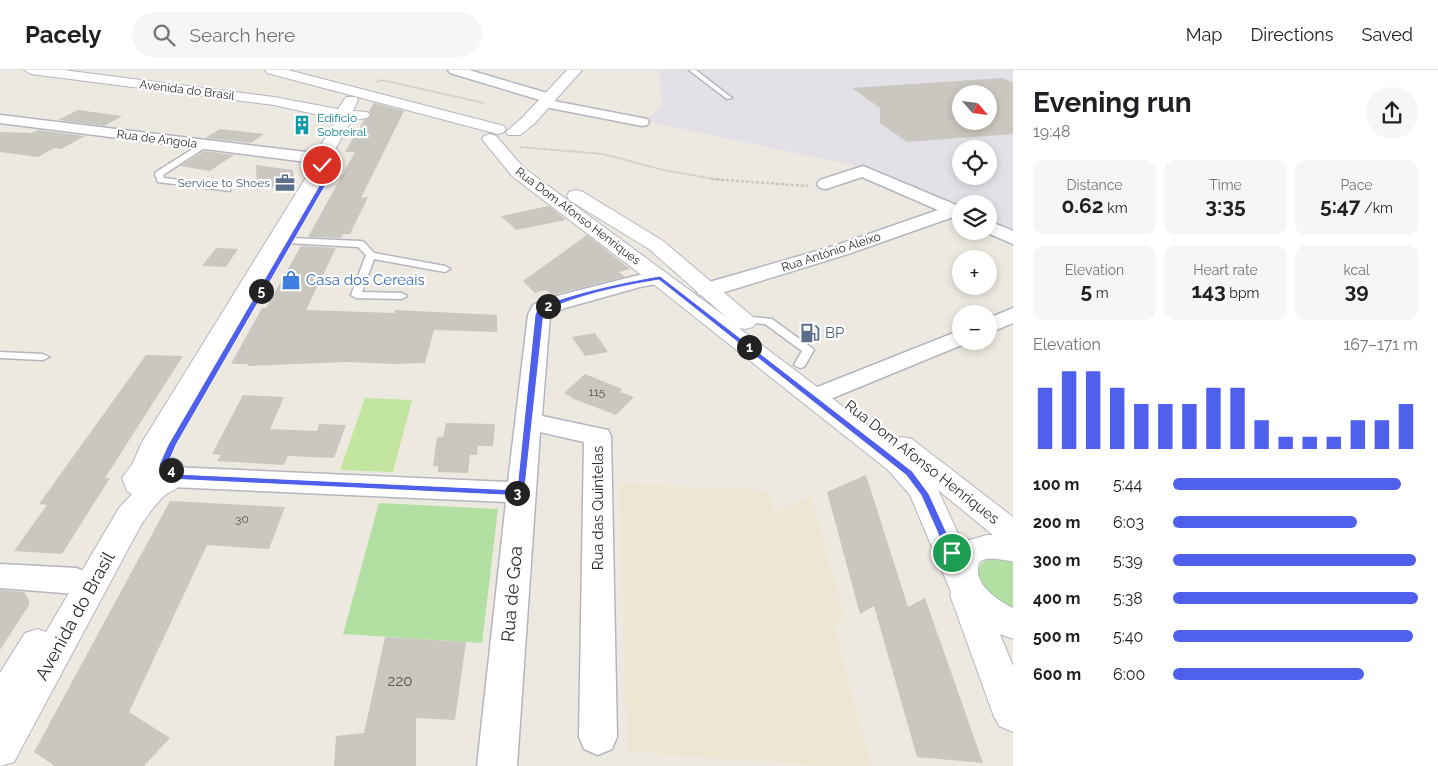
<!DOCTYPE html>
<meta charset="utf-8">
<style>
:root{--surface:#fff;--page:#f6f6f6;--text:#202124;--muted:#757577;--line:#e0e0e0;--accent:#4f60ed}
body{margin:0;font-family:Raleway,sans-serif;background:var(--page);color:var(--text);height:100vh;display:flex;flex-direction:column;font-size:19px;white-space:nowrap}
*{box-sizing:border-box;margin:0}
p{font-size:16px;color:var(--muted)}
.icon{flex:none;width:28px;height:28px;fill:none;stroke:currentColor;stroke-width:2;stroke-linecap:round;stroke-linejoin:round}
.map{position:relative;flex:1;overflow:hidden}
.details{display:flex;flex-direction:column;background:var(--surface);width:425px}
.details>*{flex:none}
.needle{width:32px;rotate:118deg}
.fabs{position:absolute;left:952px;top:15px;display:grid;gap:10px}
.fabs a{display:grid;place-items:center;width:45px;height:45px;border-radius:50%;background:var(--surface);box-shadow:0 2px 8px #0003;font-size:25px}
.pin{position:absolute;display:grid;place-items:center;width:42px;height:42px;color:#fff;margin:-21px;border:2px solid #fff;border-radius:50%;box-shadow:0 1px 5px #0007}
.km{position:absolute;width:25px;height:25px;margin:-12px;border-radius:50%;background:#222;color:#fff;font-size:14px;line-height:25px;text-align:center}
.round{display:grid;place-items:center;flex:none;width:52px;height:52px;border-radius:26px;background:var(--page)}
.summary{display:flex;align-items:center;justify-content:space-between;height:85px;padding:0 20px}
h1{font-size:28px;font-weight:700;line-height:38px}
.stats{display:grid;grid-template-columns:repeat(3,1fr);gap:8px;height:85px;padding:5px 20px}
.stats div{display:grid;align-content:center;border-radius:12px;background:var(--page);text-align:center}
.stats b{font-size:21px;font-weight:700}
.stats small{font-size:14px;font-weight:400}
.stats p{font-size:14px}
.chart{height:140px;padding:10px 20px}
.chart p{display:flex;justify-content:space-between}
.chart svg{width:100%;height:90px;margin-top:5px;stroke:var(--accent);stroke-width:6}
ul{padding:0 20px;list-style:none;font-size:16px}
li{display:grid;grid-template-columns:80px 60px 1fr;align-items:center;height:38px}
li i{height:12px;border-radius:6px;background:var(--accent)}
header{display:flex;align-items:center;gap:30px;box-sizing:border-box;height:70px;padding:0 25px;background:var(--surface);border-bottom:1px solid var(--line)}
header strong{font-size:24px}
nav{display:flex;gap:28px;margin-inline-start:auto;font-size:18px}
.search{width:350px;height:45px;background:var(--page);display:flex;align-items:center;gap:12px;box-sizing:border-box;padding:0 18px;border-radius:28px;color:var(--muted);font-size:19px}
main{display:flex;flex:1;min-height:0}
.map>svg:first-child{display:block}
.industrial{fill:#e3e1e7;fill-rule:evenodd}
.education{fill:#ede6d2}
.green{fill:#b2dfa2}
.pitch{fill:#c2e59f}
.building{fill:#c9c7bf;fill-rule:evenodd}
.lines{fill:none;stroke-linecap:round;stroke-linejoin:round}
.service-casing{stroke:#b4b6bf;stroke-width:3}
.minor-casing{stroke:#b4b6bf;stroke-width:3}
.tertiary-casing{stroke:#b4b6bf;stroke-width:2}
.secondary-casing{stroke:#b4b6bf;stroke-width:2}
.path-far1{stroke:#c8c8c8;stroke-width:2;stroke-dasharray:2 1;stroke-linecap:butt}
.path{stroke:#c8c8c8;stroke-width:2.5;stroke-dasharray:3 2;stroke-linecap:butt}
.service{fill:#fff;fill-rule:evenodd}
.minor{fill:#fff;fill-rule:evenodd}
.tertiary{fill:#fff;fill-rule:evenodd}
.secondary{fill:#fff;fill-rule:evenodd}
.route{fill:#4f60ed;stroke:#fff}
.labels{text-anchor:middle;stroke-width:4.5;stroke-linejoin:round;paint-order:stroke}
.far-street-label{font-size:12px;fill:#2d2d2d;stroke:#fff}
.far-culture-label{font-size:12px;fill:#0d838f;stroke:#fff;text-anchor:start}
.far-service-label{font-size:12px;fill:#4e5e75;stroke:#fff;text-anchor:end}
.number-label{font-size:12px;fill:#545452}
.shop-label{font-size:15px;fill:#366cbe;stroke:#fff;text-anchor:start}
.service-label{font-size:15px;fill:#4e5e75;stroke:#fff;text-anchor:start}
.street-label{font-size:15px;fill:#2d2d2d;stroke:#fff}
.near-number-label{font-size:15px;fill:#545452}
.near-street-label{font-size:18px;fill:#2d2d2d;stroke:#fff}
</style>
<header>
<strong>Pacely</strong>
<div class="search"><svg class="icon" aria-label="search" viewBox="0 0 24 24"><circle cx="10" cy="10" r="6"/><path d="M15 15l6 6"/></svg>Search here</div>
<nav><a>Map</a><a>Directions</a><a>Saved</a></nav>
</header>
<main>
<div class="map">
<svg width="1013" height="696" viewBox="0 0 1013 696">
<rect width="100%" height="100%" fill="#ede9e1"/>
<path class="industrial" d="M 659,0 L 1013,0 L 1013,162 L 989,150 L 989,134 L 961,134 L 961,138 L 916,117 L 862,97 L 644,51 L 662,37 ZM 961,24 L 989,24 L 989,51 L 961,51 ZM 961,79 L 989,79 L 989,106 L 961,106 Z"/>
<path class="education" d="M 619,413 L 769,421 L 774,443 L 811,426 L 845,549 L 834,555 L 871,696 L 824,696 L 627,682 Z"/>
<path class="green" d="M 379,433 L 498,439 L 482,573 L 343,564 Z
M 994,488 L 1013,489 L 1013,544 L 984,524 L 977,501 L 983,492 Z"/>
<path class="pitch" d="M 365,328 L 412,330 L 393,402 L 340,400 Z"/>
<path class="building" d="M 1003,8 L 1013,13 L 1013,64 L 907,72 L 880,53 L 880,38 L 852,18 ZM 961,24 L 989,24 L 989,51 L 961,51 Z
M 374,33 L 404,41 L 361,128 L 368,127 L 350,164 L 343,164 L 341,168 L 308,167 L 355,82 L 345,82 L 364,50 L 371,46 L 369,41 Z
M 78,40 L 122,46 L 104,56 L 58,50 Z
M 220,59 L 264,64 L 251,73 L 205,68 Z
M 38,60 L 85,66 L 61,79 L 54,78 L 38,87 L 0,82 L 0,62 L 31,63 Z
M 204,81 L 234,85 L 210,101 L 180,96 Z
M 256,95 L 293,100 L 295,115 L 257,119 Z
M 549,136 L 566,150 L 516,160 L 501,146 Z
M 587,165 L 630,199 L 619,202 L 625,207 L 552,225 L 546,220 L 535,223 L 523,211 Z
M 301,176 L 336,178 L 306,240 L 394,243 L 395,240 L 497,245 L 497,262 L 434,260 L 425,293 L 394,294 L 346,292 L 248,296 L 248,294 L 231,294 L 262,238 L 266,238 Z
M 216,178 L 238,179 L 226,197 L 202,196 Z
M 595,263 L 608,282 L 585,286 L 572,267 Z
M 146,285 L 183,286 L 105,408 L 110,408 L 62,484 L 14,481 L 47,435 L 39,434 Z
M 585,304 L 622,319 L 620,322 L 634,327 L 616,345 L 571,328 L 572,327 L 564,323 Z
M 243,325 L 284,327 L 270,359 L 317,361 L 319,354 L 346,355 L 334,388 L 288,386 L 284,395 L 217,391 L 221,385 L 212,384 Z
M 446,353 L 495,354 L 493,376 L 478,376 L 477,385 L 470,385 L 468,403 L 438,402 L 438,396 L 433,396 L 437,367 L 443,367 Z
M 866,405 L 908,537 L 925,528 L 983,693 L 917,687 L 874,536 L 860,544 L 827,422 Z
M 170,431 L 285,437 L 269,479 L 207,475 L 129,642 L 170,668 L 144,696 L 55,696 L 34,682 Z
M 0,520 L 24,522 L 29,530 L 29,535 L 0,580 Z
M 385,567 L 466,572 L 455,650 L 416,648 L 416,696 L 334,696 L 336,666 L 364,663 Z"/>
<g class="lines">
<defs>
<path id="service" d="M 689,0 L 696,0 L 732,28 L 727,29 Z
M 202,73 L 209,75 L 163,105 L 164,108 L 227,116 L 230,117 L 230,121 L 158,112 L 155,104 L 156,102 Z
M 290,168 L 361,171 L 364,172 L 374,183 L 445,196 L 450,199 L 445,202 L 374,189 L 362,222 L 402,223 L 407,226 L 402,229 L 356,228 L 351,225 L 366,185 L 358,177 L 287,173 L 287,169 Z
M 742,246 L 772,249 L 812,278 L 814,280 L 804,297 L 800,298 L 794,295 L 802,281 L 765,254 L 738,251 L 737,249 Z
M 0,282 L 43,284 L 49,287 L 43,290 L 0,288 Z"/>
<path id="minor" d="M 448,0 L 469,0 L 554,25 L 556,28 L 554,31 L 642,48 L 647,49 L 649,52 L 647,55 L 642,56 L 540,36 L 538,33 L 540,30 L 450,3 Z
M 0,45 L 314,83 L 320,85 L 322,88 L 320,91 L 314,93 L 0,53 Z
M 863,96 L 961,137 L 961,149 L 953,147 L 848,184 L 715,225 L 707,226 L 699,225 L 696,220 L 699,215 L 834,176 L 938,140 L 862,107 L 826,119 L 820,118 L 817,114 L 820,110 Z
M 989,151 L 1013,161 L 1013,174 L 983,161 L 989,161 Z
M 660,202 L 667,204 L 670,208 L 667,212 L 640,217 L 565,238 L 550,245 L 542,346 L 608,360 L 611,366 L 617,667 L 612,679 L 598,685 L 584,679 L 579,667 L 584,372 L 540,362 L 517,696 L 477,696 L 506,432 L 171,417 L 161,414 L 157,407 L 161,400 L 171,397 L 508,412 L 528,245 L 533,235 L 549,228 L 639,205 Z
M 1013,238 L 1013,253 L 989,263 L 989,248 Z
M 961,260 L 961,271 L 969,272 L 823,332 L 814,335 L 805,332 L 801,327 L 805,322 Z
M 0,494 L 76,498 L 87,502 L 92,511 L 87,520 L 76,524 L 0,518 Z"/>
<path id="tertiary" d="M 24,0 L 63,0 L 274,27 L 338,39 L 346,27 L 356,27 L 358,30 L 353,41 L 367,42 L 370,45 L 367,48 L 352,50 L 329,90 L 323,91 L 327,95 L 326,104 L 169,374 L 165,386 C 183,388 195,403 178,417 C 174,421 169,422 165,425 C 156,433 149,444 142,453 L 14,692 L 0,696 L 0,603 L 25,563 L 38,559 L 46,562 L 119,438 L 132,424 L 127,421 L 122,408 L 133,393 L 141,374 L 308,104 L 312,91 L 318,90 L 314,86 L 337,49 L 274,35 L 31,4 Z
M 567,0 L 582,0 L 535,53 L 520,65 L 508,65 L 506,62 L 523,47 Z"/>
<path id="secondary" d="M 265,0 L 288,0 L 504,56 L 506,59 L 504,62 L 498,64 L 267,3 Z
M 490,64 L 496,66 L 524,98 L 726,247 L 649,179 L 569,130 L 567,126 L 569,122 L 576,120 L 583,122 L 663,171 L 753,247 L 757,252 L 753,257 L 745,259 L 739,258 L 890,372 L 892,369 L 902,367 L 912,369 L 1013,447 L 1013,491 C 1005,491 989,486 981,491 C 978,493 979,495 978,498 C 976,516 999,531 1013,538 L 1013,569 L 1000,564 L 1013,596 L 1013,662 L 999,656 L 993,644 L 950,525 L 951,522 L 910,425 L 888,400 L 652,213 L 512,106 L 482,69 L 484,66 ZM 938,420 L 993,465 L 987,465 L 962,472 Z"/>
</defs>
<use href="#service" class="service-casing"/>
<use href="#minor" class="minor-casing"/>
<use href="#tertiary" class="tertiary-casing"/>
<use href="#secondary" class="secondary-casing"/>
<path class="path-far1" d="M 377,12 L 382,10 L 484,33
M 520,77 L 603,84 L 663,100 L 721,110"/>
<path class="path" d="M 711,109 L 808,116"/>
<use href="#service" class="service"/>
<use href="#minor" class="minor"/>
<use href="#tertiary" class="tertiary"/>
<use href="#secondary" class="secondary"/>
</g>
<path class="route" d="M 331,93 L 332,104 L 176,375 L 168,394 L 174,397 L 176,404 L 517,420 L 535,245 L 537,240 C 555,226 635,210 660,206 L 912,401 L 929,424 L 956,483 L 955,486 L 948,486 L 921,425 L 906,405 L 659,210 C 621,216 579,225 544,241 L 524,426 L 168,409 L 167,401 L 159,395 L 168,375 L 326,104 L 327,96 L 319,95 Z"/>
<defs>
<symbol id="building-bare" viewBox="-9 -9 18 18"><path d="M-4-6H4V6H1V3H-1V6H-4ZM-2.5-4.3h1.7v1.8h-1.7ZM.8-4.3h1.7v1.8H.8ZM-2.5-1h1.7V.8h-1.7ZM.8-1h1.7V.8H.8Z" fill="#0f9aa8" stroke="#fff" stroke-width="2.5" paint-order="stroke"/></symbol>
<symbol id="office-bare" viewBox="-9 -9 18 18"><path d="M-6-3h4V-5.5h4V-3h4V5H-6ZM-1-4.5V-3h2v-1.5ZM-6 0V1H6V0Z" fill="#5c6f8a" stroke="#fff" stroke-width="2.5" paint-order="stroke"/></symbol>
<symbol id="shop-bare" viewBox="-9 -9 18 18"><path d="M-5-2.5h2.3a2.7 3.5 0 0 1 5.4 0H5L5.5 6h-11ZM-1.5-2.5h3a1.5 2.3 0 0 0-3 0Z" fill="#3f7fe0" stroke="#fff" stroke-width="2.5" paint-order="stroke"/></symbol>
<symbol id="fuel-bare" viewBox="-9 -9 18 18"><path d="M-5.5-6h7V0h2V4h1.3V-2.5L3-4.5l.8-.8L6-3V5H2.5V1h-1V6h-7ZM-4.2-4.7v3.2H.2V-4.7Z" fill="#5c6f8a" stroke="#fff" stroke-width="2.5" paint-order="stroke"/></symbol>
</defs>
<g fill-rule="evenodd">
<use href="#building-bare" x="288" y="41" width="28" height="28"/>
<use href="#office-bare" x="271" y="99" width="28" height="28"/>
<use href="#shop-bare" x="277" y="196" width="28" height="28"/>
<use href="#fuel-bare" x="796" y="249" width="28" height="28"/>
</g>
<g class="labels">
<g class="far-street-label">
<text transform="translate(187 20) rotate(7)" y="4">Avenida do Brasil</text>
<text transform="translate(157 69) rotate(7)" y="4">Rua de Angola</text>
<text transform="translate(578 146) rotate(37)" y="4">Rua Dom Afonso Henriques</text>
<text transform="translate(831 182) rotate(-18)" y="4">Rua António Aleixo</text>
</g>
<g class="far-culture-label">
<text x="317" y="52">Edifício<tspan x="317" dy="14">Sobreiral</tspan></text>
</g>
<g class="far-service-label">
<text x="270" y="117">Service to Shoes</text>
</g>
<g class="number-label">
<text x="597" y="326">115</text>
<text x="242" y="453">30</text>
</g>
<g class="shop-label">
<text x="306" y="215">Casa dos Cereais</text>
</g>
<g class="service-label">
<text x="825" y="268">BP</text>
</g>
<g class="street-label">
<text transform="translate(922 392) rotate(38)" y="5">Rua Dom Afonso Henriques</text>
<text transform="translate(598 438) rotate(-90)" y="5">Rua das Quintelas</text>
</g>
<g class="near-number-label">
<text x="400" y="616">220</text>
</g>
<g class="near-street-label">
<text transform="translate(512 524) rotate(-85)" y="6">Rua de Goa</text>
<text transform="translate(75 546) rotate(-61)" y="6">Avenida do Brasil</text>
</g>
</g>
</svg>
<div class="fabs">
<a><svg class="needle" viewBox="-14 -14 28 28"><path d="M0-13l5 13h-10z" fill="#e53935"/><path d="M0 13l5-13h-10z" fill="#757577"/></svg></a>
<a><svg class="icon" aria-label="locate" viewBox="0 0 24 24"><circle cx="12" cy="12" r="6"/><path d="M12 2v4M12 18v4M2 12h4M18 12h4"/></svg></a>
<a><svg class="icon" aria-label="layers" viewBox="0 0 24 24"><path d="M12 4l9 5-9 5-9-5zM3 14l9 5 9-5"/></svg></a>
<a>+</a>
<a>−</a>
</div>
<div class="pin" style="left:952px;top:483px;background:#1e9e55"><svg class="icon" aria-label="arrive" viewBox="0 0 24 24"><path d="M6 21V4h12l-3 4 3 4H6"/></svg></div>
<div class="pin" style="left:322px;top:95px;background:#d93025"><svg class="icon" aria-label="check" viewBox="0 0 24 24"><path d="M5 12l5 5 9-10"/></svg></div>
<b class="km" style="left:749px;top:277px">1</b>
<b class="km" style="left:548px;top:236px">2</b>
<b class="km" style="left:517px;top:423px">3</b>
<b class="km" style="left:171px;top:400px">4</b>
<b class="km" style="left:261px;top:221px">5</b>
</div>
<section class="details">
<div class="summary"><div><h1>Evening run</h1><p>19:48</p></div><a class="round"><svg class="icon" aria-label="share" viewBox="0 0 24 24"><path d="M12 15V3M7 8l5-5 5 5M5 13v7h14v-7"/></svg></a></div>
<div class="stats">
<div><p>Distance</p><b>0.62<small> km</small></b></div>
<div><p>Time</p><b>3:35</b></div>
<div><p>Pace</p><b>5:47<small> /km</small></b></div>
</div>
<div class="stats">
<div><p>Elevation</p><b>5<small> m</small></b></div>
<div><p>Heart rate</p><b>143<small> bpm</small></b></div>
<div><p>kcal</p><b>39</b></div>
</div>
<div class="chart"><p><span>Elevation</span>167–171 m</p>
<svg viewBox="0 0 160 44" preserveAspectRatio="none"><path d="M5 44V14M15 44V6M25 44V6M35 44V14M45 44V22M55 44V22M65 44V22M75 44V14M85 44V14M95 44V30M105 44V38M115 44V38M125 44V38M135 44V30M145 44V30M155 44V22"/></svg>
</div>
<ul>
<li><b>100 m</b>5:44<i style="width:93%"></i></li>
<li><b>200 m</b>6:03<i style="width:75%"></i></li>
<li><b>300 m</b>5:39<i style="width:99%"></i></li>
<li><b>400 m</b>5:38<i style="width:100%"></i></li>
<li><b>500 m</b>5:40<i style="width:98%"></i></li>
<li><b>600 m</b>6:00<i style="width:78%"></i></li>
</ul>
</section>
</main>
